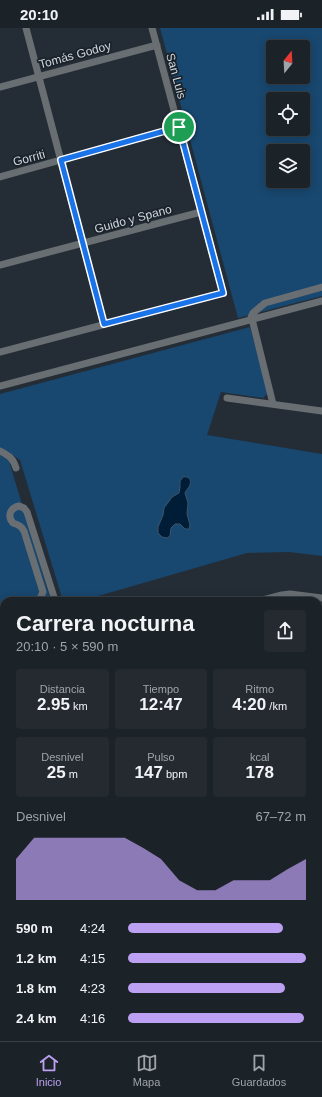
<!DOCTYPE html>
<html lang="es">
<meta charset="utf-8">
<style>
:root{--surface:#1b2228;--page:#242a30;--text:#f1f3f6;--muted:#a0a4a8;--line:#393f45;--accent:#bca0f2}
body{margin:0;font-family:Arial,sans-serif;background:var(--page);color:var(--text);height:100vh;display:flex;flex-direction:column;font-size:15px;white-space:nowrap}
*{box-sizing:border-box;margin:0}
p{font-size:13px;color:var(--muted)}
.icon{flex:none;width:22px;height:22px;fill:none;stroke:currentColor;stroke-width:2;stroke-linecap:round;stroke-linejoin:round}
.map{position:relative;flex:1;overflow:hidden}
.sheet{position:absolute;left:0px;top:569px;width:322px;height:444px;display:flex;flex-direction:column;background:var(--surface);border-radius:12px 12px 0 0;box-shadow:0 2px 10px #0003,0 0 0 1px var(--line)}
.sheet>*{flex:none}
.needle{width:26px;rotate:18deg}
.buttons{position:absolute;left:266px;top:12px;display:grid;gap:8px}
.buttons a{display:grid;place-items:center;width:44px;height:44px;border-radius:4px;background:var(--surface);box-shadow:0 2px 10px #0003,0 0 0 1px var(--line);font-size:20px}
.pin{position:absolute;display:grid;place-items:center;width:34px;height:34px;color:#fff;margin:-17px;border:2px solid #fff;border-radius:50%;box-shadow:0 1px 4px #0007}
.round{display:grid;place-items:center;flex:none;width:42px;height:42px;border-radius:4px;background:var(--page)}
.overview{display:flex;align-items:center;justify-content:space-between;height:68px;padding:0 16px}
h1{font-size:22px;font-weight:600;line-height:30px}
.stats{display:grid;grid-template-columns:repeat(3,1fr);gap:6px;height:68px;padding:4px 16px}
.stats div{display:grid;align-content:center;border-radius:4px;background:var(--page);text-align:center}
.stats b{font-size:17px;font-weight:600}
.stats small{font-size:11px;font-weight:400}
.stats p{font-size:11px}
.chart{height:112px;padding:8px 16px}
.chart p{display:flex;justify-content:space-between}
.chart svg{width:100%;height:72px;margin-top:4px;fill:var(--accent);opacity:.7}
ul{padding:0 16px;list-style:none;font-size:13px}
li{display:grid;grid-template-columns:64px 48px 1fr;align-items:center;height:30px}
li i{height:10px;border-radius:5px;background:var(--accent)}
.status{display:flex;justify-content:space-between;align-items:center;height:28px;padding:0 20px;background:var(--surface);direction:ltr}
.status svg{height:11px;fill:currentColor}
.menu{display:flex;justify-content:space-around;align-items:center;height:56px;border-top:1px solid var(--line);background:var(--surface);font-size:11px;color:var(--muted)}
.menu a{display:grid;justify-items:center;gap:2px}
.menu .active{color:var(--accent)}
.map>svg:first-child{display:block}
.green{fill:#18476f;fill-rule:evenodd}
.water{fill:#001d38;stroke:#3e5469}
.lines{fill:none;stroke-linecap:round;stroke-linejoin:round}
.minor{stroke:#696e72;stroke-width:7}
.major{stroke:#a5afb8;stroke-width:9}
.route-casing{stroke:#fff;stroke-width:8}
.route{stroke:#1a73e8;stroke-width:5}
.labels{text-anchor:middle;stroke-width:3.5;stroke-linejoin:round;paint-order:stroke}
.street-label{font-size:12px;fill:#d0d6dc;stroke:#1a232c}
</style>
<div class="status"><b>20:10</b><svg viewBox="0 0 49 12"><path d="M0 12V9h3v3zM5 12V6h3v6zM10 12V3h3v9zM15 12V0h3v12zM26 1h20v11H26zM47 4h2v5h-2z"/></svg></div>
<div class="map">
<svg width="322" height="1013" viewBox="0 0 322 1013">
<rect width="100%" height="100%" fill="#242d36"/>
<path class="green" d="M 160,0 L 322,0 L 322,268 L 238,290 ZM 273,19 L 303,19 L 303,49 L 273,49 ZM 273,71 L 303,71 L 303,101 L 273,101 ZM 273,123 L 303,123 L 303,153 L 273,153 Z
M 250,299 L 268,365 L 263,370 L 221,364 L 207,407 L 322,426 L 322,528 L 289,524 L 247,525 L 81,573 L 63,573 L 20,432 L 0,419 L 0,366 Z
M 0,427 L 9,433 L 51,573 L 4,573 L 4,776 L 0,776 Z"/>
<path class="water" d="M 183,449 C 188,448 192,451 190,457 C 189,460 186,462 185,465 L 188,475 L 187,486 L 190,497 L 189,501 L 185,501 L 180,496 L 175,496 L 171,500 L 170,508 L 167,510 L 162,509 L 158,505 L 158,499 L 163,487 L 164,480 L 172,469 L 179,465 L 180,460 L 180,453 Z"/>
<g class="lines">
<path class="minor" d="M 26,0 L 104,296
M 0,59 L 157,17
M 0,149 L 179,99
M 0,237 L 201,184
M 0,324 L 223,265 L 152,0
M 0,358 L 322,273
M 227,370 L 322,383
M 273,376 L 252,291 L 251,289 L 253,285 L 265,275 L 322,259
M 0,423 C 9,428 13,430 16,440
M 39,573 L 43,564 L 24,503 C 21,498 19,497 13,495 C 7,488 10,480 19,478 L 24,480 L 27,484 L 54,569 L 51,573
M 259,573 L 282,567 L 290,566 L 322,570
M 0,634 L 4,628
M 0,653 L 4,647
M 318,710 L 322,711
M 318,720 L 322,721
M 0,780 L 4,780
M 0,788 L 4,787
M 0,849 L 4,856
M 318,874 L 322,889
M 157,1009 L 158,1013
M 271,1009 L 278,1013
M 130,1013 L 146,1009"/>
<path class="major" d="M 0,880 L 4,882
M 0,890 L 4,893
M 188,1009 L 195,1013
M 206,1009 L 213,1013"/>
</g>
<g class="lines">
<defs>
<path id="route" d="M 179,99 L 223,265 L 104,296 L 61,132 Z"/>
</defs>
<use href="#route" class="route-casing"/>
<use href="#route" class="route"/>
</g>
<g class="labels">
<g class="street-label">
<text transform="translate(75 27) rotate(-15)" y="4">Tomás Godoy</text>
<text transform="translate(176 48) rotate(75)" y="4">San Luis</text>
<text transform="translate(29 130) rotate(-15)" y="4">Gorriti</text>
<text transform="translate(133 191) rotate(-15)" y="4">Guido y Spano</text>
</g>
</g>
</svg>
<div class="buttons">
<a><svg class="needle" viewBox="-14 -14 28 28"><path d="M0-13l5 13h-10z" fill="#e53935"/><path d="M0 13l5-13h-10z" fill="#a0a4a8"/></svg></a>
<a><svg class="icon" aria-label="locate" viewBox="0 0 24 24"><circle cx="12" cy="12" r="6"/><path d="M12 2v4M12 18v4M2 12h4M18 12h4"/></svg></a>
<a><svg class="icon" aria-label="layers" viewBox="0 0 24 24"><path d="M12 4l9 5-9 5-9-5zM3 14l9 5 9-5"/></svg></a>
</div>
<div class="pin" style="left:179px;top:99px;background:#1e9e55"><svg class="icon" aria-label="arrive" viewBox="0 0 24 24"><path d="M6 21V4h12l-3 4 3 4H6"/></svg></div>
<section class="sheet">
<div class="overview"><div><h1>Carrera nocturna</h1><p>20:10 · 5 × 590 m</p></div><a class="round"><svg class="icon" aria-label="share" viewBox="0 0 24 24"><path d="M12 15V3M7 8l5-5 5 5M5 13v7h14v-7"/></svg></a></div>
<div class="stats">
<div><p>Distancia</p><b>2.95<small> km</small></b></div>
<div><p>Tiempo</p><b>12:47</b></div>
<div><p>Ritmo</p><b>4:20<small> /km</small></b></div>
</div>
<div class="stats">
<div><p>Desnivel</p><b>25<small> m</small></b></div>
<div><p>Pulso</p><b>147<small> bpm</small></b></div>
<div><p>kcal</p><b>178</b></div>
</div>
<div class="chart"><p><span>Desnivel</span>67–72 m</p>
<svg viewBox="0 0 160 44" preserveAspectRatio="none"><path d="M0 44V19L10 6L20 6L30 6L40 6L50 6L60 6L70 12L80 19L90 32L100 38L110 38L120 32L130 32L140 32L150 25L160 19V44z"/></svg>
</div>
<ul>
<li><b>590 m</b>4:24<i style="width:87%"></i></li>
<li><b>1.2 km</b>4:15<i style="width:100%"></i></li>
<li><b>1.8 km</b>4:23<i style="width:88%"></i></li>
<li><b>2.4 km</b>4:16<i style="width:99%"></i></li>
</ul>
</section>
</div>
<nav class="menu">
<a class="active"><svg class="icon" aria-label="home" viewBox="0 0 24 24"><path d="M3 11l9-7 9 7M6 9v11h12V9"/></svg>Inicio</a>
<a><svg class="icon" aria-label="map" viewBox="0 0 24 24"><path d="M3 6l6-2 6 2 6-2v14l-6 2-6-2-6 2zM9 4v14M15 6v14"/></svg>Mapa</a>
<a><svg class="icon" aria-label="saved" viewBox="0 0 24 24"><path d="M7 4h10v16l-5-4-5 4z"/></svg>Guardados</a>
</nav>
